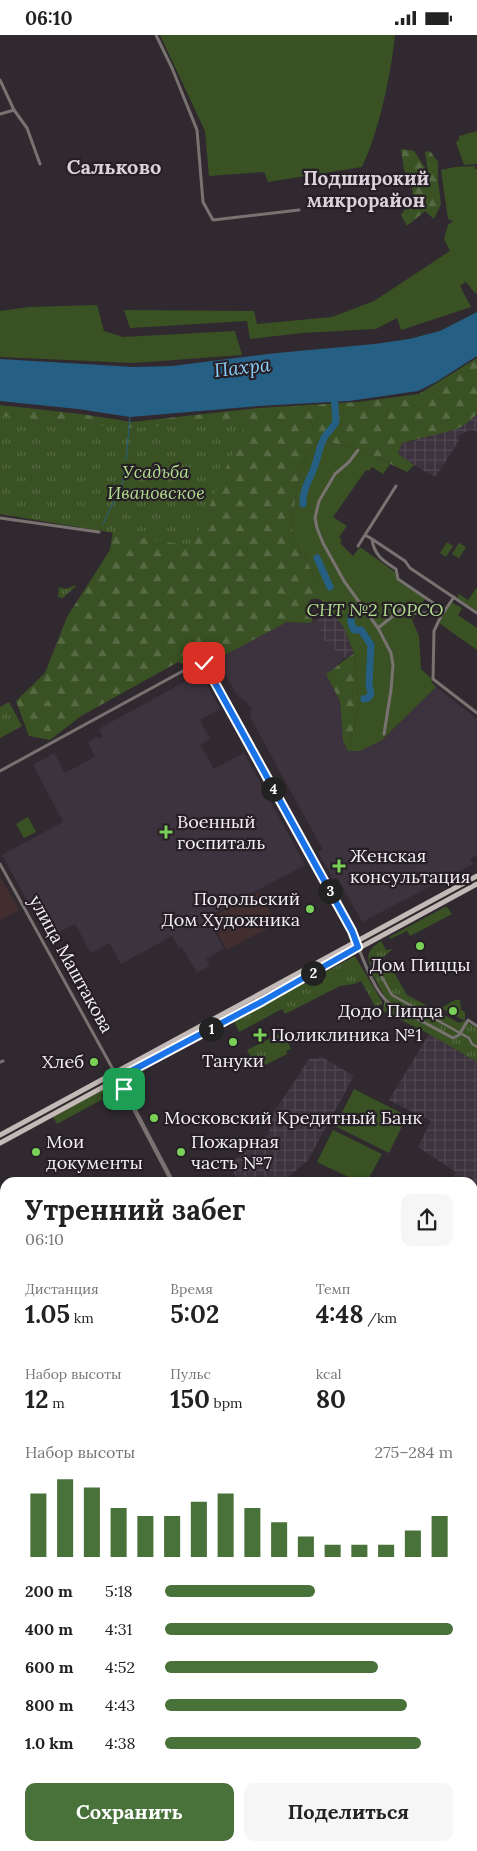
<!DOCTYPE html>
<html lang="ru">
<meta charset="utf-8">
<style>
:root{--surface:#fff;--page:#f6f6f6;--text:#222;--muted:#767676;--accent:#49713a}
body{margin:0;font-family:Lora,serif;background:var(--page);color:var(--text);height:100vh;display:flex;flex-direction:column;font-size:19px;white-space:nowrap}
*{box-sizing:border-box;margin:0}
p{font-size:16px;color:var(--muted)}
.icon{flex:none;width:28px;height:28px;fill:none;stroke:currentColor;stroke-width:2;stroke-linecap:round;stroke-linejoin:round}
.map{position:relative;flex:1;overflow:hidden}
.panel{position:absolute;left:0px;top:1142px;width:478px;height:674px;display:flex;flex-direction:column;background:var(--surface);border-radius:15px 15px 0 0;box-shadow:0 1px 4px #0004}
.panel>*{flex:none}
.pin{position:absolute;display:grid;place-items:center;width:42px;height:42px;color:#fff;margin:-21px;border-radius:10px;box-shadow:0 2px 8px #0006}
.km{position:absolute;width:25px;height:25px;margin:-12px;border-radius:50%;background:#222;color:#fff;font-size:14px;line-height:25px;text-align:center}
.round{display:grid;place-items:center;flex:none;width:52px;height:52px;border-radius:10px;background:var(--page)}
.summary{display:flex;align-items:center;justify-content:space-between;height:85px;padding:0 25px}
h1{font-size:28px;font-weight:700;line-height:38px}
.figures{display:grid;grid-template-columns:repeat(3,1fr);gap:8px;height:85px;padding:5px 25px}
.figures div{display:grid;align-content:center}
.figures b{font-size:25px;font-weight:700}
.figures small{font-size:14px;font-weight:400}
.figures p{font-size:14px}
.chart{height:140px;padding:10px 25px}
.chart p{display:flex;justify-content:space-between}
.chart svg{width:100%;height:90px;margin-top:5px;stroke:var(--accent);stroke-width:6}
.button{display:flex;gap:10px;margin-top:auto;padding:10px 25px}
.button a{flex:1;height:58px;border-radius:10px;background:var(--accent);color:#fff;font-size:20px;font-weight:700;line-height:58px;text-align:center}
.button a+a{background:var(--page);color:var(--text)}
ul{padding:0 25px;list-style:none;font-size:16px}
li{display:grid;grid-template-columns:80px 60px 1fr;align-items:center;height:38px}
li i{height:12px;border-radius:6px;background:var(--accent)}
.status{display:flex;justify-content:space-between;align-items:center;height:35px;padding:0 25px;background:var(--surface);direction:ltr}
.status svg{height:14px;fill:currentColor}
.map>svg:first-child{display:block}
.industrial{fill:url(#industrial-grid)}
.education{fill:#422e2e}
.built{fill:#3d333e}
.green{fill:#395123}
.forest{fill:url(#forest-firs)}
.park{fill:url(#park-tufts)}
.water{fill:#256084}
.lines{fill:none;stroke-linecap:round;stroke-linejoin:round}
.stream{stroke:#256084;stroke-width:1}
.river{stroke:#256084;stroke-width:7}
.pedestrian{stroke:#787371;stroke-width:2.5}
.minor{stroke:#787371;stroke-width:3}
.tertiary{stroke:#787371;stroke-width:4.5}
.primary{stroke:#c3bab7;stroke-width:5}
.route-casing{stroke:#fff;stroke-width:10}
.route{stroke:#1a73e8;stroke-width:6}
.poi-dot{fill:#79d157;stroke:#262026;stroke-width:2}
.labels{text-anchor:middle;stroke-width:4.5;stroke-linejoin:round;paint-order:stroke}
.park-label{font-size:18px;font-style:italic;fill:#b2dd8f;stroke:#262026}
.poi-label{font-size:18px;fill:#f3eff3;stroke:#262026;text-anchor:start}
.street-label{font-size:18px;fill:#f3eff3;stroke:#262026}
.neighbourhood-label{font-size:19px;font-weight:bold;fill:#dbd3db;stroke:#262026}
.water-label{font-size:19px;font-style:italic;fill:#8ecffc;stroke:#262026}
.quarter-label{font-size:20px;font-weight:bold;fill:#dbd3db;stroke:#262026}
</style>
<div class="status"><b>06:10</b><svg viewBox="0 0 49 12"><path d="M0 12V9h3v3zM5 12V6h3v6zM10 12V3h3v9zM15 12V0h3v12zM26 1h20v11H26zM47 4h2v5h-2z"/></svg></div>
<div class="map">
<svg width="477" height="1816" viewBox="0 0 477 1816">
<defs>
<pattern id="industrial-grid" width="8" height="8" patternUnits="userSpaceOnUse" patternTransform="scale(1.25)"><rect width="8" height="8" fill="#3d333e"/><path d="M0 4h8M4 0v8" fill="none" stroke="#504751"/></pattern>
<pattern id="forest-firs" width="22" height="20" patternUnits="userSpaceOnUse" patternTransform="scale(1.25)"><rect width="22" height="20" fill="#395123"/><path d="M5 1l3.5 6h-7zM16 11l3.5 6h-7z" fill="#566a43"/></pattern>
<pattern id="park-tufts" width="24" height="20" patternUnits="userSpaceOnUse" patternTransform="scale(1.25)"><rect width="24" height="20" fill="#395123"/><path d="M3 7l-1-3M5 7V3M7 7l1-3M15 17l-1-3M17 17v-4M19 17l1-3" fill="none" stroke="#566a43"/></pattern>
</defs>
<rect width="100%" height="100%" fill="#302a30"/>
<path class="industrial" d="M 477,379 L 477,396 L 469,395 L 458,401 L 459,406 L 436,441 L 433,441 L 414,430 L 398,419 L 402,408 L 417,405 L 417,403 L 466,389 Z
M 332,576 L 344,593 L 354,619 L 344,623 L 323,604 L 317,584 Z
M 429,999 L 477,1027 L 477,1156 L 473,1154 L 472,1148 L 459,1147 L 454,1145 L 456,1137 L 418,1112 L 431,1086 L 389,1065 Z
M 320,1021 L 354,1041 L 308,1125 L 293,1138 L 286,1147 L 239,1147 L 229,1129 L 269,1099 L 271,1082 L 309,1024 L 318,1023 Z"/>
<path class="education" d="M 0,841 L 19,875 L 0,885 Z
M 259,857 L 274,885 L 272,891 L 227,915 L 209,883 Z
M 5,1257 L 5,1382 L 0,1384 L 0,1260 Z
M 0,1527 L 5,1541 L 5,1553 L 0,1555 Z
M 472,1536 L 477,1538 L 477,1578 L 473,1575 Z
M 5,1638 L 5,1750 L 0,1749 L 0,1647 Z"/>
<path class="built" d="M 317,584 L 323,604 L 344,623 L 334,634 L 327,639 L 340,666 L 343,706 L 382,705 L 436,652 L 477,684 L 477,820 L 470,824 L 473,829 L 362,887 L 337,842 L 333,844 L 318,817 L 323,815 L 250,682 L 252,674 L 251,671 L 249,671 L 247,667 L 236,659 L 217,624 L 287,587 L 309,588 Z
M 201,638 L 220,674 L 200,685 L 210,704 L 200,710 L 214,734 L 244,718 L 305,830 L 207,882 L 224,914 L 206,924 L 210,931 L 197,938 L 182,912 L 179,913 L 172,901 L 121,929 L 109,908 L 91,918 L 75,889 L 48,903 L 2,820 L 63,787 L 33,730 L 54,718 L 65,738 L 95,722 L 88,707 L 98,702 L 99,704 L 103,702 L 99,695 L 102,693 L 102,692 Z"/>
<path class="green" d="M 160,0 L 395,0 C 391,40 379,96 362,132 L 268,147 L 264,137 L 209,141 L 205,96 Z
M 477,96 L 477,129 L 464,130 L 456,107 L 459,105 L 459,101 Z
M 475,131 L 475,134 L 477,134 L 477,258 L 476,259 L 466,247 L 460,251 L 471,272 L 401,295 L 397,283 L 376,294 L 302,298 L 250,304 L 247,286 L 130,293 L 124,275 L 254,276 L 257,289 L 332,282 L 374,266 L 450,216 L 444,204 L 448,190 L 453,186 L 448,184 L 441,135 L 455,132 Z
M 97,270 L 104,296 L 123,302 L 235,296 L 242,320 L 133,328 L 0,322 L 0,276 L 29,272 Z
M 318,405 L 359,414 L 390,429 L 383,439 L 372,432 L 369,436 L 366,435 L 333,482 L 347,491 L 339,502 L 342,505 L 340,508 L 353,521 L 360,512 L 395,537 L 397,545 L 425,564 L 412,585 L 419,601 L 421,634 L 431,643 L 432,648 L 436,652 L 382,705 L 360,716 L 348,716 L 359,671 L 354,619 L 344,593 L 332,576 L 334,571 L 311,536 L 304,517 L 300,518 L 291,491 L 300,436 L 306,421 Z
M 447,507 L 453,511 L 446,522 L 440,518 Z
M 477,552 L 477,576 L 457,563 L 459,559 L 468,565 Z
M 451,567 L 462,573 L 458,580 L 477,593 L 477,615 L 439,588 Z
M 28,782 L 36,797 L 24,803 L 16,789 Z
M 445,872 L 447,872 L 452,879 L 410,901 L 407,896 L 390,904 L 389,902 Z
M 455,965 L 460,965 L 461,975 L 465,977 L 465,986 L 441,973 Z
M 108,1052 L 109,1055 L 101,1060 L 103,1064 L 57,1089 L 53,1082 Z
M 354,1054 L 407,1081 L 389,1118 L 335,1091 Z
M 333,1095 L 382,1119 L 367,1147 L 359,1147 L 317,1127 Z
M 473,1575 L 477,1578 L 477,1619 L 473,1617 Z"/>
<path class="forest" d="M 401,114 L 414,116 L 428,137 L 425,117 L 430,116 L 438,127 L 438,146 L 441,169 L 434,184 L 425,176 L 407,191 L 401,180 L 413,163 L 412,147 L 404,135 Z
M 477,323 L 477,379 L 466,389 L 457,394 L 402,408 L 398,419 L 414,430 L 407,437 L 359,414 L 318,405 L 306,421 L 300,436 L 291,491 L 300,518 L 304,517 L 311,536 L 335,571 L 332,576 C 325,568 321,561 310,565 L 308,570 L 313,586 L 309,588 L 287,587 L 217,624 L 215,620 L 205,620 L 185,630 L 178,627 L 81,681 L 50,705 L 29,701 L 16,666 L 45,638 L 67,582 L 110,515 L 113,495 L 0,425 L 0,370 L 81,379 L 132,387 L 259,373 L 358,367 L 419,359 Z
M 354,619 L 359,671 L 348,716 L 343,706 L 340,666 L 326,639 C 337,633 343,624 354,619 Z
M 4,1399 L 5,1400 L 5,1541 L 0,1527 L 0,1401 Z
M 5,1553 L 5,1579 L 0,1580 L 0,1555 Z"/>
<path class="park" d="M 0,381 L 130,393 L 247,385 L 192,511 L 0,479 Z
M 459,508 L 466,512 L 459,523 L 452,519 Z
M 75,550 L 76,551 L 63,563 L 58,562 L 59,552 L 66,554 Z
M 44,658 L 49,665 L 36,671 L 32,664 Z
M 9,667 L 22,691 L 0,703 L 0,672 Z
M 381,906 L 386,915 L 393,914 L 382,923 L 387,932 L 392,934 L 407,960 L 459,988 L 465,986 L 477,993 L 477,1027 L 429,999 L 383,976 L 385,962 L 370,935 L 371,932 C 365,919 370,913 381,906 Z
M 355,921 L 381,965 L 382,969 L 375,971 L 361,946 L 354,949 L 340,951 L 285,979 L 282,974 L 239,997 L 234,986 Z
M 283,997 L 291,1014 L 286,1016 L 287,1019 L 257,1034 L 247,1015 Z"/>
<path class="water" d="M 477,277 L 477,321 L 436,347 L 418,356 L 349,366 L 258,371 L 130,382 L 78,374 L 0,366 L 0,324 L 134,332 L 172,331 L 277,318 L 375,309 L 409,304 L 440,296 Z"/>
<g class="lines">
<path class="stream" d="M 126,425 L 130,382
M 103,489 L 122,449 L 126,429"/>
<path class="river" d="M 303,469 C 302,453 312,442 316,427 C 319,418 320,408 326,400 C 329,396 333,392 336,387 L 334,358
M 317,523 L 330,552
M 351,581 L 351,588 L 354,595 L 361,595 L 371,610 L 369,649 L 371,659 L 368,663 L 364,664"/>
<path class="pedestrian" d="M 371,923 L 392,960 L 469,1003 L 472,1009 L 477,1012"/>
<path class="minor" d="M 156,0 L 172,33 L 197,95 L 203,167 L 213,185 L 299,175
M 0,45 L 14,75 L 27,93 L 40,129
M 0,79 L 14,75
M 358,415 L 349,427 L 335,439 L 319,466 L 315,483 L 317,493 L 323,508 L 344,546 L 378,593 L 391,618 L 393,630 L 391,655 L 384,699
M 0,483 L 99,497
M 365,500 L 372,504 C 374,520 383,526 396,534 L 398,544 L 445,576
M 372,504 L 405,526 L 410,533 L 477,578
M 358,511 L 396,451
M 454,562 L 441,581 L 434,596 L 433,644 L 477,678
M 378,593 L 403,573 L 416,578 L 442,578
M 0,736 L 192,631 L 204,628 L 352,896 C 360,915 373,957 390,969 L 453,1003 L 459,1000 L 468,985 L 477,991
M 0,829 L 115,1038
M 0,1027 L 3,1026
M 472,1656 L 477,1649
M 188,1811 L 196,1816
M 277,1811 L 287,1816
M 351,1811 L 359,1816
M 155,1816 L 157,1811
M 203,1816 L 206,1811
M 250,1816 L 252,1811
M 377,1816 L 380,1811"/>
<path class="tertiary" d="M 118,1043 L 173,1148
M 472,1279 L 477,1271
M 0,1394 L 5,1392
M 472,1427 L 477,1429
M 472,1782 L 477,1785
M 108,1816 L 111,1811"/>
<path class="primary" d="M 0,1100 L 477,841
M 0,1108 L 477,849"/>
</g>
<g class="lines">
<defs>
<path id="route" d="M 124,1054 L 118,1043 L 263,966 L 358,912 L 352,896 L 204,628"/>
</defs>
<use href="#route" class="route-casing"/>
<use href="#route" class="route"/>
</g>
<g class="poi-dot">
<path d="M163.5 789.5h5v5h5v5h-5v5h-5v-5h-5v-5h5z"/>
<path d="M336.5 823.5h5v5h5v5h-5v5h-5v-5h-5v-5h5z"/>
<circle cx="310" cy="874" r="5"/>
<circle cx="420" cy="911" r="5"/>
<circle cx="453" cy="976" r="5"/>
<path d="M257.5 992.5h5v5h5v5h-5v5h-5v-5h-5v-5h5z"/>
<circle cx="233" cy="1007" r="5"/>
<circle cx="94" cy="1027" r="5"/>
<circle cx="154" cy="1083" r="5"/>
<circle cx="36" cy="1117" r="5"/>
<circle cx="181" cy="1117" r="5"/>
</g>
<g class="labels">
<g class="park-label">
<text x="156" y="443">Усадьба<tspan x="156" dy="21">Ивановское</tspan></text>
<text x="375" y="581">СНТ №2 ГОРСО</text>
</g>
<g class="poi-label">
<text x="177" y="793">Военный<tspan x="177" dy="21">госпиталь</tspan></text>
<text x="350" y="827">Женская<tspan x="350" dy="21">консультация</tspan></text>
<text x="300" y="870" text-anchor="end">Подольский<tspan x="300" dy="21">Дом Художника</tspan></text>
<text x="420" y="936" text-anchor="middle">Дом Пиццы</text>
<text x="443" y="982" text-anchor="end">Додо Пицца</text>
<text x="271" y="1006">Поликлиника №1</text>
<text x="233" y="1032" text-anchor="middle">Тануки</text>
<text x="84" y="1033" text-anchor="end">Хлеб</text>
<text x="164" y="1089">Московский Кредитный Банк</text>
<text x="46" y="1113">Мои<tspan x="46" dy="21">документы</tspan></text>
<text x="191" y="1113">Пожарная<tspan x="191" dy="21">часть №7</tspan></text>
</g>
<g class="street-label">
<text transform="translate(71 929) rotate(61)" y="6">улица Маштакова</text>
</g>
<g class="neighbourhood-label">
<text x="366" y="150">Подширокий<tspan x="366" dy="22">микрорайон</tspan></text>
</g>
<g class="water-label">
<text transform="translate(242 332) rotate(-6)" y="7">Пахра</text>
</g>
<g class="quarter-label">
<text x="114" y="139">Сальково</text>
</g>
</g>
</svg>
<div class="pin" style="left:124px;top:1054px;background:#1e9e55"><svg class="icon" aria-label="arrive" viewBox="0 0 24 24"><path d="M6 21V4h12l-3 4 3 4H6"/></svg></div>
<div class="pin" style="left:204px;top:628px;background:#d93025"><svg class="icon" aria-label="check" viewBox="0 0 24 24"><path d="M5 12l5 5 9-10"/></svg></div>
<b class="km" style="left:211px;top:994px">1</b>
<b class="km" style="left:313px;top:938px">2</b>
<b class="km" style="left:330px;top:856px">3</b>
<b class="km" style="left:273px;top:754px">4</b>
<section class="panel">
<div class="summary"><div><h1>Утренний забег</h1><p>06:10</p></div><a class="round"><svg class="icon" aria-label="share" viewBox="0 0 24 24"><path d="M12 15V3M7 8l5-5 5 5M5 13v7h14v-7"/></svg></a></div>
<div class="figures">
<div><p>Дистанция</p><b>1.05<small> km</small></b></div>
<div><p>Время</p><b>5:02</b></div>
<div><p>Темп</p><b>4:48<small> /km</small></b></div>
</div>
<div class="figures">
<div><p>Набор высоты</p><b>12<small> m</small></b></div>
<div><p>Пульс</p><b>150<small> bpm</small></b></div>
<div><p>kcal</p><b>80</b></div>
</div>
<div class="chart"><p><span>Набор высоты</span>275–284 m</p>
<svg viewBox="0 0 160 44" preserveAspectRatio="none"><path d="M5 44V13M15 44V6M25 44V10M35 44V20M45 44V24M55 44V24M65 44V17M75 44V13M85 44V20M95 44V27M105 44V34M115 44V38M125 44V38M135 44V38M145 44V31M155 44V24"/></svg>
</div>
<ul>
<li><b>200 m</b>5:18<i style="width:52%"></i></li>
<li><b>400 m</b>4:31<i style="width:100%"></i></li>
<li><b>600 m</b>4:52<i style="width:74%"></i></li>
<li><b>800 m</b>4:43<i style="width:84%"></i></li>
<li><b>1.0 km</b>4:38<i style="width:89%"></i></li>
</ul>
<div class="button"><a>Сохранить</a><a>Поделиться</a></div>
</section>
</div>
